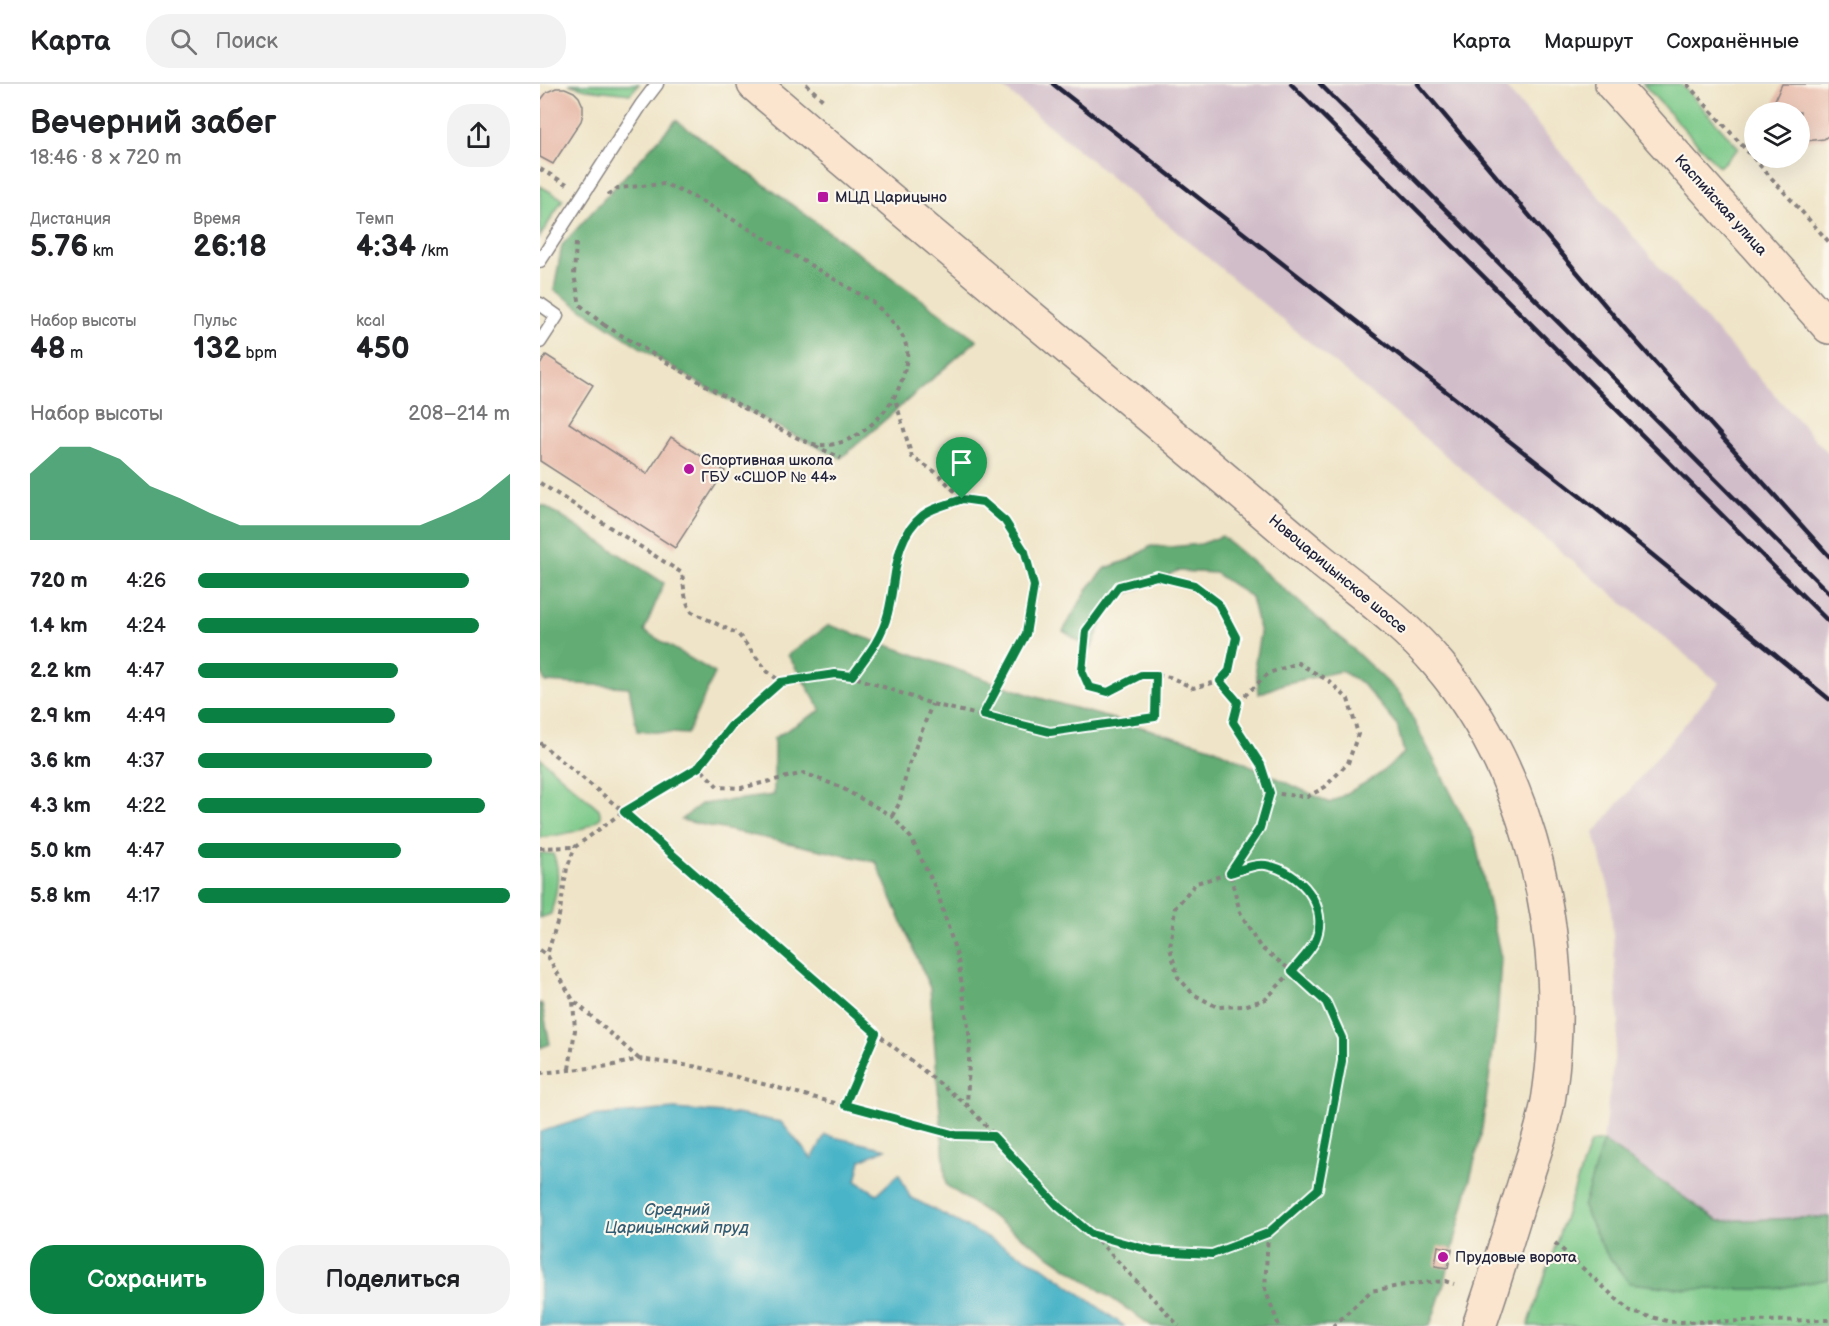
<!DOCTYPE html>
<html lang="ru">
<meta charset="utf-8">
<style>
:root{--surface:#fff;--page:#f2f2f2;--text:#202124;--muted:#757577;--line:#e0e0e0;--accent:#0b8043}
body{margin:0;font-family:"Balsamiq Sans",sans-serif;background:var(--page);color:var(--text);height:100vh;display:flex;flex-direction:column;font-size:22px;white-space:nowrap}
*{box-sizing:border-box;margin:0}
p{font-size:20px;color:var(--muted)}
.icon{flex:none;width:33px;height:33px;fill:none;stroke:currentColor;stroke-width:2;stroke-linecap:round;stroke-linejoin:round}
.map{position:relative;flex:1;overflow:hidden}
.side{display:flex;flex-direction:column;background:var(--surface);width:540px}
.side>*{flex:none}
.buttons{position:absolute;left:1204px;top:18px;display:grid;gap:12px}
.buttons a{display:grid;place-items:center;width:66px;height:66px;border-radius:50%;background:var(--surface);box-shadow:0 6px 24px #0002;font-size:30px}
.pin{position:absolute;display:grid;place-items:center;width:51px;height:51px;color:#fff;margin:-62px -26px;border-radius:50% 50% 50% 0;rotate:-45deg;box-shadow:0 0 6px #0007}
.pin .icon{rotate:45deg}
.round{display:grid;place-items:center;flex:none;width:63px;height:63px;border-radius:24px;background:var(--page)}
.head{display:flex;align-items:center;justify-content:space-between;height:102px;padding:0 30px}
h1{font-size:33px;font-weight:700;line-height:45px}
.stats{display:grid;grid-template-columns:repeat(3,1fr);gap:9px;height:102px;padding:6px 30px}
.stats div{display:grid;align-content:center}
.stats b{font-size:30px;font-weight:700}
.stats small{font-size:16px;font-weight:400}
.stats p{font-size:16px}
.chart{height:168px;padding:12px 30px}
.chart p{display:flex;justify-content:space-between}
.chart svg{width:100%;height:108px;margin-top:6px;fill:var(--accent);opacity:.7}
.primary-button{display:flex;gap:12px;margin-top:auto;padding:12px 30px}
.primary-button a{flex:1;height:69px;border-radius:24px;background:var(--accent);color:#fff;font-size:24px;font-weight:700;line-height:69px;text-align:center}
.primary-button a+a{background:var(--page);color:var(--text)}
ul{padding:0 30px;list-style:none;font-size:20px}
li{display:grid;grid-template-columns:96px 72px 1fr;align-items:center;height:45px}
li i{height:15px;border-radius:8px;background:var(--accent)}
header{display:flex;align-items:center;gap:36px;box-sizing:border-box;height:84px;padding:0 30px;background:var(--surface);border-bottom:2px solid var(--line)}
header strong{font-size:28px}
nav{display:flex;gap:33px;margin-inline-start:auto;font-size:21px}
.search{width:420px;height:54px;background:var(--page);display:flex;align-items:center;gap:15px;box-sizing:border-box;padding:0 21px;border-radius:24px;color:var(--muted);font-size:22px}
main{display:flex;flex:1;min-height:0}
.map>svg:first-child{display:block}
.industrial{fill:#d1bdc9}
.green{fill:#7bc989;stroke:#4e7662;stroke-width:1.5}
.forest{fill:#64ad75;stroke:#436858;stroke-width:1.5}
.water{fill:#49b4c7;stroke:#366b81;stroke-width:1.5}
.building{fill:#e6b5a4}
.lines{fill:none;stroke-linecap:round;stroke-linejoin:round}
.lane-casing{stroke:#888381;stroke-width:15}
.secondary-casing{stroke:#888381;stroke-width:36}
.path{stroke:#888381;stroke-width:4;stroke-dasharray:4.5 4.5;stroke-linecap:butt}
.lane{stroke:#fff;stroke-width:12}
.secondary{stroke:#fce5cf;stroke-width:33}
.rail{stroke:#22223b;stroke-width:4.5}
.route-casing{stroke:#fff;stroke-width:12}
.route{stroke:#0b8043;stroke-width:8}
.poi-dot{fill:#b5179e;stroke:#fbf7ec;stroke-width:2}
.labels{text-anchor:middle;stroke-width:4.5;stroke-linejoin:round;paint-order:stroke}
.poi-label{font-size:15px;fill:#22223b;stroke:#fbf7ec;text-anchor:start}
.street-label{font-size:15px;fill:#22223b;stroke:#fbf7ec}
.water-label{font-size:16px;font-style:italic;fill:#325c73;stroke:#fbf7ec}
</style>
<header>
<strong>Карта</strong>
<div class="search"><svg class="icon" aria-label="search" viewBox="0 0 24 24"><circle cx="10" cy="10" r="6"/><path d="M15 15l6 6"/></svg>Поиск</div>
<nav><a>Карта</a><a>Маршрут</a><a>Сохранённые</a></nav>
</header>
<main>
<section class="side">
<div class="head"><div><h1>Вечерний забег</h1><p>18:46 · 8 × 720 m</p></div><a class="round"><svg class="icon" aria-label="share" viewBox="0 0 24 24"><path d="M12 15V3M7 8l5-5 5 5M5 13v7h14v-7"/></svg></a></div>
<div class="stats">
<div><p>Дистанция</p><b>5.76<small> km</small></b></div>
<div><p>Время</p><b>26:18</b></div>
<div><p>Темп</p><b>4:34<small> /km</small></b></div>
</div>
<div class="stats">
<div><p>Набор высоты</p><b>48<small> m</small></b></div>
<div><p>Пульс</p><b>132<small> bpm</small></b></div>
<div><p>kcal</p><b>450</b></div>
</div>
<div class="chart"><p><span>Набор высоты</span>208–214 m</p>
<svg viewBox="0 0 160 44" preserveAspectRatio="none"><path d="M0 44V17L10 6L20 6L30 11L40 22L50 27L60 33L70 38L80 38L90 38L100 38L110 38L120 38L130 38L140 33L150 27L160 17V44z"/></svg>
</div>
<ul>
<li><b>720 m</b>4:26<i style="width:87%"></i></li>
<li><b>1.4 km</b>4:24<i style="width:90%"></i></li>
<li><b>2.2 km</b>4:47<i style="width:64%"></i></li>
<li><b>2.9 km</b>4:49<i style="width:63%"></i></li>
<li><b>3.6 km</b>4:37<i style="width:75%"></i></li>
<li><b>4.3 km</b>4:22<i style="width:92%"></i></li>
<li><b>5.0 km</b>4:47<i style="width:65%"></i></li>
<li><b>5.8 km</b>4:17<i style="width:100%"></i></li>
</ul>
<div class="primary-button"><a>Сохранить</a><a>Поделиться</a></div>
</section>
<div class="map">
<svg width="1289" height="1242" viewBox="0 0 1289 1242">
<rect width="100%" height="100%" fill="#fbf7ec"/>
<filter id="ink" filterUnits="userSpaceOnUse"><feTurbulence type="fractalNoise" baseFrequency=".0167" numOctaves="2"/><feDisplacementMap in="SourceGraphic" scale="12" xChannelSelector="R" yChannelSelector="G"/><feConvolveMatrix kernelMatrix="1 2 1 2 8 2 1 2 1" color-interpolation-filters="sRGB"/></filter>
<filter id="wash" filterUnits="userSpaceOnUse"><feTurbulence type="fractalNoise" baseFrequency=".008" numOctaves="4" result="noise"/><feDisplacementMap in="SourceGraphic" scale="24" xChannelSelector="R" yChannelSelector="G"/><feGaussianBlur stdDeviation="1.35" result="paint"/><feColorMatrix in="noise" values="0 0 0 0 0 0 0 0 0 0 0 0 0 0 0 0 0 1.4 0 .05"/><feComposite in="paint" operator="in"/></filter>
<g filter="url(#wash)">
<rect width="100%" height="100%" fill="#efe4c7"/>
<path class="industrial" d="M 459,0 L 963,0 L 1138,205 L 1289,370 L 1289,1133 L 1178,1137 L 1063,1057 L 1079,939 L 1070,808 L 1054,749 L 1179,599 Z"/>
<path class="green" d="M 29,0 L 99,0 L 90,10 L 46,5 Z
M 1103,0 L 1141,0 L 1199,64 L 1179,83 Z
M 0,102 L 23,115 L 0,153 Z
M 0,674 L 59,725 L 61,733 C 45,749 21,750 0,754 Z
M 0,769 L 13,770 C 22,790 16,809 11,830 L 0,834 Z
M 1063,1057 L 1178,1137 L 1289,1133 L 1289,1242 L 988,1242 L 1050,1059 Z"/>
<path class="forest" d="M 136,36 L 437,256 L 301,374 C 201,327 104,269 14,206 L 22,161 Z
M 0,421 L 5,422 L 124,499 L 104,547 L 175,589 L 147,650 L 97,647 L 89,603 L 5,598 L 0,584 Z
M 682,452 L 800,553 L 860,610 L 935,756 L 961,874 L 957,938 L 941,1051 L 905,1197 L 890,1242 L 612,1242 L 406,1101 L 390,904 L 336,778 L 141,736 L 161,720 L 234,711 L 234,654 L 281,626 L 248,571 L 289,541 L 496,613 L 671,663 L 790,719 L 837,692 L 864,669 L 857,641 L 822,599 L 801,587 L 743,600 L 719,610 L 715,578 L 720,549 L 711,513 L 675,489 L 637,487 L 580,513 L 565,532 L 551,565 L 523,547 L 549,503 L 566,484 L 591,475 L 611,462 L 630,463 L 661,460 Z
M 0,919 L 2,920 L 10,960 L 0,964 Z
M 1063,1057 L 1178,1137 L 1289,1133 L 1289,1195 L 1235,1205 L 1147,1205 L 1089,1199 L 1064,1166 L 1043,1123 Z"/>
<path class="water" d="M 134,1025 L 196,1030 L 241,1038 L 272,1075 L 285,1051 L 346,1065 L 321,1076 L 316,1097 L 337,1110 L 359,1090 L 370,1113 L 505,1184 L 584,1242 L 0,1242 L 0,1048 L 52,1032 Z"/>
<g id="blocks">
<path class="building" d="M 1242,0 L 1289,0 L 1289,51 L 1284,55 L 1265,57 L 1260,55 L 1260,28 L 1236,28 L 1235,16 Z
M 16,4 L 25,4 L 34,8 L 39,13 L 43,22 L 43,30 L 41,37 L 13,80 L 0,73 L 0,17 L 7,8 Z
M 6,271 L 53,301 L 29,339 L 107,390 L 131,353 L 185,387 L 135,464 L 0,377 L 0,281 Z
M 898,1162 L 912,1165 L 908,1184 L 895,1182 Z"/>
</g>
</g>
<g filter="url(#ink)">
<use href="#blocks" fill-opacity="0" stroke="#888381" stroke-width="1.5"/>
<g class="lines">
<defs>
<path id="lane" d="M 0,177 L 101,21 L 117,0
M 0,220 L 17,232 L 0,258"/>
<path id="secondary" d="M 214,0 C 366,131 522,258 675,387 C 710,416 744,446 779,475 C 821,509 864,539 899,581 C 992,691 1030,862 1010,1004 C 1006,1038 993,1072 983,1104 C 969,1150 955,1196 939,1242
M 1072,0 L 1289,243"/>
</defs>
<use href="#lane" class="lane-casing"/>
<use href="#secondary" class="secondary-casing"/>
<path class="path" d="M 266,0 L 283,16
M 1147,0 L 1289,158
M 0,85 L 27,100
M 68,111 L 78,104 L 125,100 L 158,115 L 333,218 C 347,232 364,246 367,266 C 368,271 366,279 365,284 C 359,321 319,364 279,361 C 266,360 249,349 237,344
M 36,159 L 34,191 L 40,221 L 64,241
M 64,241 L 238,344
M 275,362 L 301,374
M 0,399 L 142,489 C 144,502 144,517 152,528 L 198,550 L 228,588 L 241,598
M 422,415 L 443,418 L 465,437 L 485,467 L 494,502 L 486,550 L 443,631
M 616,591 L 601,591 L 568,608 L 549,603 L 542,587 L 546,547 L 579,502 L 617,492 L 654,501 L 678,519 L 696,553 L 689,587 L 680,597
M 698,618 L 729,589 L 758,579 L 789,597 L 808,615 L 818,650 L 808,679 L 785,703 L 767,713 L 730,709
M 0,659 L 84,728 L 336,949 L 427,1021 L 518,1122 L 551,1150 L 613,1167 L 672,1170 L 728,1149 L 778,1105 L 802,977 L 802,954 L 786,918 L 752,887 L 720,863 L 700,828 L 690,789 L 720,744 L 730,709 L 721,681 L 693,638 L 698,618 L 680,597 L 653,604 L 630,593 L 616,591 L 615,633 L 510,648 L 392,620 L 312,592
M 159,683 L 191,642 L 241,598 L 295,590 L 312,592 C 327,572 342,554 348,529 C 357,494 352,456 383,431 C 393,423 410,420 422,415 L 397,389 L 372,373 L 355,315
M 352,732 L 359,720 L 368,683 L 392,620
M 0,764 L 35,763
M 725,780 L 750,789 L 764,801 L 777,822 L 780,842 L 775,858 L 752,887 L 726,915 L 704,922 L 677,923 L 653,910 L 638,893 L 630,864 L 635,824 L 656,799 Z
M 0,866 L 7,871
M 99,975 L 33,916 L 7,871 L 19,832 L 27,784 L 35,763 L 95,719 L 159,683 L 178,703 L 201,704 L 264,689 L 300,703 L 352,732 L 371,754 L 397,807 L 418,875 L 430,956 L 427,1021
M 29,985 L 35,946 L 33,917
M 0,989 L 70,982 L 99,975 L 159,983 L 416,1051 L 453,1052
M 305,1021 L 336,949
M 728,1149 L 725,1205 L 739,1242
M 552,1150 L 639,1242
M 1015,1159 L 1091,1228 L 1131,1238 L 1289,1236
M 793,1242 L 831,1207 L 870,1200 L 905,1197 L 914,1200"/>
<use href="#lane" class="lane"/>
<use href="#secondary" class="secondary"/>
<path class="rail" d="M 513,0 L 1055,424 L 1289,615
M 751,0 L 1289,538
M 780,0 L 1289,509
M 878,0 L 1086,246 L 1289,472"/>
</g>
</g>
<g class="lines" filter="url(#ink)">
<defs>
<path id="route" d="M 422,415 L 443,418 L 465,437 L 485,468 L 494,502 L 486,550 L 443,631 L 510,648 L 615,633 L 616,591 L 601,591 L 568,608 L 549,603 L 542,587 L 546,547 L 579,502 L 617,492 L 654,501 L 678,519 L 696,553 L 689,587 L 680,597 L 698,618 L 693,638 L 721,681 L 730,709 L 720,744 L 690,789 C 700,786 716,779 726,781 C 760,787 791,823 775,857 C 770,868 759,878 752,887 L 786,918 L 802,954 L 802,977 L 778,1105 L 728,1149 L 672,1170 L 613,1167 L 551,1150 L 518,1122 L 453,1052 L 416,1051 L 305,1021 L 336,949 L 84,728 L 159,683 L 191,642 L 241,598 L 295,590 L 312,592 C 327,572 342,554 348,529 C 357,494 352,456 383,431 C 393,423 410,420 422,415 Z"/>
</defs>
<use href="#route" class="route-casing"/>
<use href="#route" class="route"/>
</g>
<g class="poi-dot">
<rect x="277" y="107" width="12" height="12" rx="3"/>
<circle cx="149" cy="385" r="6"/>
<circle cx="903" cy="1173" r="6"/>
</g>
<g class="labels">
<g class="poi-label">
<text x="295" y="118">МЦД Царицыно</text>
<text x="161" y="381">Спортивная школа<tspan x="161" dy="17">ГБУ «СШОР № 44»</tspan></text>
<text x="915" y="1178">Прудовые ворота</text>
</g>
<g class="street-label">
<text transform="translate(1181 121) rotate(48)" y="5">Каспийская улица</text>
<text transform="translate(798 490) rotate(40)" y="5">Новоцарицынское шоссе</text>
</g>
<g class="water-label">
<text x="137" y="1131">Средний<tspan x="137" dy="18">Царицынский пруд</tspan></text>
</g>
</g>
</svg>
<div class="buttons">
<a><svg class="icon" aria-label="layers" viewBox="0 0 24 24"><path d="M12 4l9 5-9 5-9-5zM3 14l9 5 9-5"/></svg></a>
</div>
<div class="pin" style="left:422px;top:415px;background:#1e9e55"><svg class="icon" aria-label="arrive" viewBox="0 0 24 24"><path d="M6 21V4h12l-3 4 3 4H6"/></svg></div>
</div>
</main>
